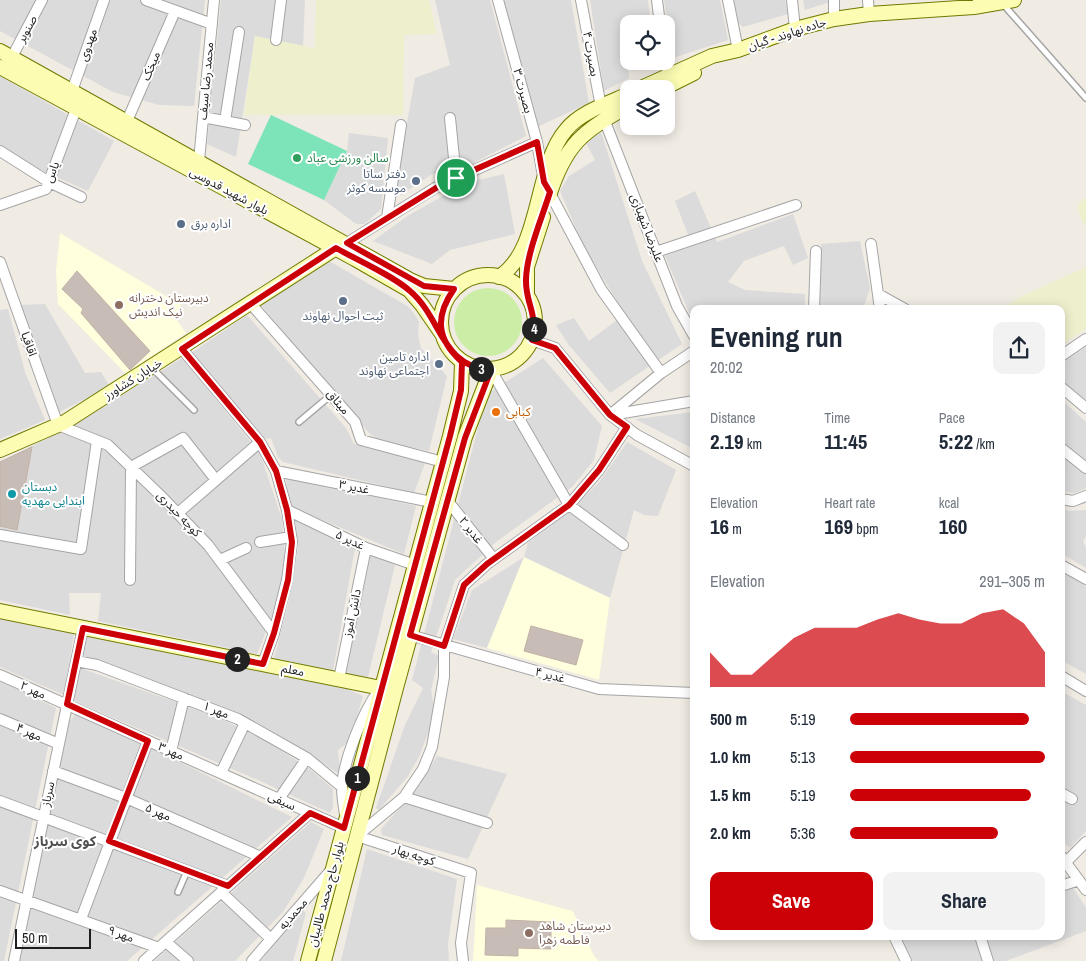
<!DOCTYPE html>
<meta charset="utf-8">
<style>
:root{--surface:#fff;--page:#f2f2f3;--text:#1f2937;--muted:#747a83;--accent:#cc0007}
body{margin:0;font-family:"Archivo Narrow","Noto Sans Arabic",sans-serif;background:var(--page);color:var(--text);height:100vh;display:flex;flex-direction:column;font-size:19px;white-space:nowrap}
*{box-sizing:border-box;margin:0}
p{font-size:16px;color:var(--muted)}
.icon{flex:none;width:28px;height:28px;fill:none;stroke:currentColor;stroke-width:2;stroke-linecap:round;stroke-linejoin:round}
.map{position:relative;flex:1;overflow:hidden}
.panel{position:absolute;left:690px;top:305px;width:375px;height:635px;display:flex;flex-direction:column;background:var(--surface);border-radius:10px;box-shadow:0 2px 12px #0003}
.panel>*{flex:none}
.fabs{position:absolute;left:620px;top:15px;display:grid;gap:10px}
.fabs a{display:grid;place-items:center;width:55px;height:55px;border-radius:10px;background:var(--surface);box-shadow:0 2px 12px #0003;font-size:25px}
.scale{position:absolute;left:15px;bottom:12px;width:76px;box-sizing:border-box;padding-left:5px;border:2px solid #1e1e1e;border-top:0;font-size:14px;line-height:18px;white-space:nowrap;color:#1e1e1e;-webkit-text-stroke:4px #fff;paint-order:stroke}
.pin{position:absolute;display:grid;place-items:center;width:42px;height:42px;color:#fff;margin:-21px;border:2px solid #fff;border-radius:50%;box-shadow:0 1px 5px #0007}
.km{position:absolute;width:25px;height:25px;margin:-12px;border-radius:50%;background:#222;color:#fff;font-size:14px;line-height:25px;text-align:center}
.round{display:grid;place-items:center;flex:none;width:52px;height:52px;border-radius:10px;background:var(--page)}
.headline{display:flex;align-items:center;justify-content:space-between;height:85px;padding:0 20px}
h1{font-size:28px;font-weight:700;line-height:38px}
.stats{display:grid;grid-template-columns:repeat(3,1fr);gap:8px;height:85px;padding:5px 20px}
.stats div{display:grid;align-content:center}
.stats b{font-size:21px;font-weight:700}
.stats small{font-size:14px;font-weight:400}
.stats p{font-size:14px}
.chart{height:140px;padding:10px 20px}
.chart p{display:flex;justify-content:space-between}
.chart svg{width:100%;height:90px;margin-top:5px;fill:var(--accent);opacity:.7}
.action{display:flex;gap:10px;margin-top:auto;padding:10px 20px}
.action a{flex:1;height:58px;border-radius:10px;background:var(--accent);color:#fff;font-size:20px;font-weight:700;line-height:58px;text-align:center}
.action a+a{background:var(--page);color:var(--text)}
ul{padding:0 20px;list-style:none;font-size:16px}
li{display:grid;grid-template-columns:80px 60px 1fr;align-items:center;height:38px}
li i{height:12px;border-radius:6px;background:var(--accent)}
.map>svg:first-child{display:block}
.residential{fill:#dcdbdb}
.education{fill:#fffedd}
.farmland{fill:#eef0cd}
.grass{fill:#cbeda6}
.pitch{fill:#7ce4b8}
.building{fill:#c8bdb6;stroke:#c2b1a5}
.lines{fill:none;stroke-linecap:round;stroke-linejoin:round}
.lane-casing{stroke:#a5a5a5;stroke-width:8}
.street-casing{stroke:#a5a5a5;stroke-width:12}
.secondary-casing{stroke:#707a00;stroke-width:16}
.lane{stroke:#fff;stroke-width:5}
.street{stroke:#fff;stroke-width:10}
.secondary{stroke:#fcfdb3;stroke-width:14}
.route-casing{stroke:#fff;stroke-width:10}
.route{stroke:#cc0007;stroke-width:6}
.leisure-dot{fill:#2e9e5b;stroke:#fff;stroke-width:2}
.service-dot{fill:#5c6f8a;stroke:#fff;stroke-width:2}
.education-dot{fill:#8d6e63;stroke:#fff;stroke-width:2}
.food-dot{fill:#e8710a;stroke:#fff;stroke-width:2}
.culture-dot{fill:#0f9aa8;stroke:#fff;stroke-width:2}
.labels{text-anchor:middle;stroke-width:4;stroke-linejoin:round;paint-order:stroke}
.street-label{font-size:12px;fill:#1e1e1e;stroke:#fff}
.leisure-label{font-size:12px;fill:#27864d;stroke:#fff;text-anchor:start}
.service-label{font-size:12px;fill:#4e5e75;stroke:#fff;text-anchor:end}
.education-label{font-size:12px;fill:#785e54;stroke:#fff;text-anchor:start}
.food-label{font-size:12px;fill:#c56008;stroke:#fff;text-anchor:start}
.culture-label{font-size:12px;fill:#0d838f;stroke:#fff;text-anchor:start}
.neighbourhood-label{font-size:14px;font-weight:bold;fill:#515151;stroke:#fff}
</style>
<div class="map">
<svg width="1086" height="961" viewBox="0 0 1086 961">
<rect width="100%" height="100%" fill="#f0ebe3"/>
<path class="residential" d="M 0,0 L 205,0 L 194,106 L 159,105 L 113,92 L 0,31 Z
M 221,0 L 305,0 L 303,46 L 255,36 L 236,157 L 207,144 Z
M 435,0 L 490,0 L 526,136 L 468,166 L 465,161 L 431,175 L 401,195 L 395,191 L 415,78 L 450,65 Z
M 503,0 L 571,0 L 589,103 L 537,127 Z
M 590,0 L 648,0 L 651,24 L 629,24 L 629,61 L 657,63 L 628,68 L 629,78 L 604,91 Z
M 664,0 L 720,0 L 728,40 L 673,58 Z
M 734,0 L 785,0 L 788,14 L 743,27 L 738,23 Z
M 803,0 L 836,0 L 805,10 Z
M 0,76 L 114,141 L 88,191 L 45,172 L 0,146 Z
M 601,132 L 642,261 L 682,344 L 610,393 L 568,344 L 556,325 L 574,318 L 589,341 L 625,314 L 584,247 L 560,191 L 569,176 L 595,160 L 585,141 Z
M 349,133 L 388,138 L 381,209 L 365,224 L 356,224 L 324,200 L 347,151 Z
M 504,174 L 515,234 L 450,250 L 432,264 L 373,241 L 409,215 L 466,183 Z
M 695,191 L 717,242 L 793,214 L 808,258 L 793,265 L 784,246 L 744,261 L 728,282 L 745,290 L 805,294 L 805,309 L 694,309 L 693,322 L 665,256 L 692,245 L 675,201 Z
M 860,241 L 870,288 L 863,309 L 820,309 L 821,244 Z
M 329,261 L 409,307 L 419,321 L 418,335 L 421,348 L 447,376 L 429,451 L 379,440 L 369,433 L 261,305 Z
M 45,304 L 85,373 L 101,372 L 110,387 L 59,412 L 19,305 Z
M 8,309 L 25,372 L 45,420 L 0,439 L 0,310 Z
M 247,315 L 346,428 L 354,444 L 425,463 L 414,493 L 283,462 L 278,457 L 271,438 L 265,439 L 190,354 Z
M 1086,347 L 1086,400 L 1061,382 L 1061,363 Z
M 182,358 L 260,453 L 282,519 L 286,566 L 274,611 L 257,654 L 98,621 L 101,593 L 69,593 L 70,615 L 0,600 L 0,462 L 76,424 Z
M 543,358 L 602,426 L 594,460 L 572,487 L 496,542 L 455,580 L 431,652 L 439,656 L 431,690 L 434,708 L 429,730 L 420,755 L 408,776 L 379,810 L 376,808 L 405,725 L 423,688 L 412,680 L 487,394 Z
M 1061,399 L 1086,422 L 1086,488 L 1075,493 L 1061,491 Z
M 694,412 L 694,449 L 635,419 Z
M 627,442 L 676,470 L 658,516 L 644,515 L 634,510 L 610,598 L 524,557 L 487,648 L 453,639 L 472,590 L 524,557 L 528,543 L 578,504 L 600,481 Z
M 286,477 L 416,506 L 404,554 L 289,506 Z
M 1061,507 L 1068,511 L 1086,510 L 1086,536 L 1083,542 L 1086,547 L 1086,568 L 1061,553 Z
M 295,520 L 355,548 L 333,671 L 274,659 L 289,600 L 298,548 Z
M 371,554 L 395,565 L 368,677 L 346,674 Z
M 1061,572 L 1086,586 L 1086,674 L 1061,660 Z
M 0,617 L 74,633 L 64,695 L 0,667 Z
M 87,635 L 347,689 L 363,696 L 350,741 L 338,750 L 340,775 L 311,755 L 81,657 Z
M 80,668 L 215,716 L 261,738 L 310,769 L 333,789 L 333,808 L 330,813 L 258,780 L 74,701 Z
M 0,681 L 56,708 L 4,961 L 0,961 Z
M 1061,691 L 1086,705 L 1086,831 L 1070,848 L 1061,840 Z
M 76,714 L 151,748 L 292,817 L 127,961 L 19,961 L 69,722 Z
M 437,756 L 507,774 L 468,859 L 382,835 L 381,829 L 416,790 Z
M 311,822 L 324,829 L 304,878 L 283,912 L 235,961 L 154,961 Z
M 367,849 L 457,879 L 448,944 L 449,961 L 341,961 Z
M 1061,868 L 1086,908 L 1086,931 L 1006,961 L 913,961 L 900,936 L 1061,936 Z
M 301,910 L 306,913 L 293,961 L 261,961 Z"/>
<path class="education" d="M 60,233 L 181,305 L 174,316 L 186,333 L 126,374 L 58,304 L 56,271 Z
M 524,557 L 610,598 L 599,680 L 487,648 Z
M 477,885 L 573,911 L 594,956 L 599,961 L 473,961 Z"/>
<path class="farmland" d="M 316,0 L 429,0 L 437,34 L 404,35 L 403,115 L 244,115 L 255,36 L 315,48 Z
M 1086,197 L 1086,226 L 1081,220 L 1077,205 Z
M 1086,267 L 1086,329 L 1061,345 L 1061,309 L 1001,309 L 1024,295 Z"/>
<path class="grass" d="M454 322a34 34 0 1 1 68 0a34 34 0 1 1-68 0Z"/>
<path class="pitch" d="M 271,115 L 347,151 L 324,200 L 248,164 Z"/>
<path class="building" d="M 77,271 L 150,351 L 130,370 L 81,313 L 83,309 L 62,289 Z
M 32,447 L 17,530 L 0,526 L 0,462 Z
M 531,626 L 583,640 L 576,665 L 524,651 Z
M 506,920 L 551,922 L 551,949 L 518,948 L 518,956 L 485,955 L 486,928 L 506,928 Z"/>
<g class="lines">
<defs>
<path id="lane" d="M 1003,4 L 1086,98
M 152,368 L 194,410
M 299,422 L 331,395
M 178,892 L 187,871"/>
<path id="street" d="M 146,0 L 212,24
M 498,0 L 537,142 L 544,182 L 601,289 L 661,373
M 581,0 L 601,107
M 657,0 L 660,24
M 728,0 L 738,50
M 792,0 L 795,29
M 834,0 L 834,19
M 868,0 L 869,14
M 276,40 L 281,0
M 12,57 L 42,0
M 666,61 L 668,75
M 72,91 L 104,0
M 203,117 L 245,125
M 450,118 L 456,178
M 604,119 L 677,306 L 694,336
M 127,121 L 175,11
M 225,121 L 239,32
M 0,151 L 49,182 L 81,197
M 199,161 L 214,0
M 0,205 L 46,189 L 76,109
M 387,218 L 401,125
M 347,243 L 435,188 L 537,142
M 871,244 L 880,309
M 656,252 L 796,205
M 0,262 L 58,425 L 108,445 L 160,495 L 208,545 L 274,633
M 878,294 L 905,309
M 251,304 L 355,422 L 361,440 L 443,462
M 814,309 L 816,251
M 532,340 L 555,348 L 610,415 L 637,435 L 694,466
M 182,349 L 260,442 L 276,471 L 287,510 L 292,542 L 287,580 L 274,633 L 263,664
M 1061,356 L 1086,339
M 491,370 L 569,505 L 623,545
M 1061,387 L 1086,408
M 610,415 L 661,373 L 694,351
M 611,415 L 694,401
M 1061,448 L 1086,468
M 276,471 L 432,502
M 1061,499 L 1073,501 L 1086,496
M 447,500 L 494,559
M 287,510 L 366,548 L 415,565
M 178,513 L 260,442
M 0,535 L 81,549 L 97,441
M 260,542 L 291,537
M 220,560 L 246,548
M 1061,565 L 1086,579
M 130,580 L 131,467 L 183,438 L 216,480
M 410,635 L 599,689 L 694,693
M 76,661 L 97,665 L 238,719 L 307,758 L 342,787
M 0,675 L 344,828
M 1061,676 L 1086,691
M 339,679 L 366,548
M 0,719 L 59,744
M 171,751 L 184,698
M 53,771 L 126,798 L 261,857
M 221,773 L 245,723
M 1061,793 L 1072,799
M 404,797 L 487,823
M 279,799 L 307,758
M 0,801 L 228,886
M 345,815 C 344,807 342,797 342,788 C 343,761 363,712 379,690
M 357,836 L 404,797 L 423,769 L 432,747 L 444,677 L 444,646 L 464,585 L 487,564 L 569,505 L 599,470 L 627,427
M 357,836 L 471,873 L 461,943 L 463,961
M 1061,856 L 1086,890
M 1066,862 L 1086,842
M 1061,886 L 1079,880
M 0,891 L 159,948
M 221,892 L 271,939
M 81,919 L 148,741
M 894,936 L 906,961
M 980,936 L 988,961
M 166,942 L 188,961
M 14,961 L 83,628
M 144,961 L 310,813
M 252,961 L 332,869"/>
<path id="secondary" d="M 0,51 L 412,281 L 424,286 L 454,289
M 0,67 L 355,259 L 409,290 L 422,305 L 442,334
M 639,89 L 712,56 L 738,50 L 795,29 L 834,19 L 869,14 L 974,7 L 1014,0
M 662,89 L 694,73
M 549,196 C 565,145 583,130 629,106
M441 322a47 47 0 1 1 94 0a47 47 0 1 1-94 0Z
M 499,277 C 542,250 534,167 566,130 C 580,112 609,103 629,94
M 527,296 L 527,267 L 543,217
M 0,450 L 65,422 L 336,248
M 0,611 L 381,688
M 308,961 L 450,436 L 461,391 L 462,362
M 324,961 L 396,688 L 465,437 L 491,370"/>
</defs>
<use href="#lane" class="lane-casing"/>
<use href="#street" class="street-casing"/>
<use href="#secondary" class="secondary-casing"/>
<use href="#lane" class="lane"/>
<use href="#street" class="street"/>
<use href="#secondary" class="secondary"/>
</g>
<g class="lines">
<defs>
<path id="route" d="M 456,178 L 436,188 L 347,243 L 424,286 L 454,289 C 435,316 436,339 462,362 L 461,390 L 450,436 L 344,828 L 310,813 L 228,886 L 109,841 L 148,741 L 67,704 L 83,628 L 263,664 L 274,633 L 288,580 L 292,542 L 287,510 L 276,471 L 260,442 L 182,349 L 336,248 C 357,260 392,275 410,291 C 442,318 441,367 491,370 L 465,438 L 410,635 L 444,646 L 464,585 L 487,564 L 569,505 L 599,470 L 627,427 L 610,415 L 555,348 L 532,340 C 538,312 525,303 526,279 C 527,252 542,218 550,192 L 544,182 L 537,142 L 456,178"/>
</defs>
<use href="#route" class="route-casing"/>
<use href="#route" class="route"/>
</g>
<circle class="leisure-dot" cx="297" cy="158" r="5"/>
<g class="service-dot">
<circle cx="416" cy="181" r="5"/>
<circle cx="181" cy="224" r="5"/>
<circle cx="343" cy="301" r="5"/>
<circle cx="439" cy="364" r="5"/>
</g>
<g class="education-dot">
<circle cx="119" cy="305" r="5"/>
<circle cx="529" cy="933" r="5"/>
</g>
<circle class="food-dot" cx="496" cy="412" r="5"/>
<circle class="culture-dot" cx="12" cy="494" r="5"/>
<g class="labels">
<g class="street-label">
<text transform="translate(27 29) rotate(-62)" y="4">صنوبر</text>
<text transform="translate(787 34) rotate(-18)" y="4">جاده نهاوند - گیان</text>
<text transform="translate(88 45) rotate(-71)" y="4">مهدوی</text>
<text transform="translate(591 54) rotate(80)" y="4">بصیرت ۴</text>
<text transform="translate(151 66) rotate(-67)" y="4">میخک</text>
<text transform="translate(206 81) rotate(-85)" y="4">محمد رضا سیف</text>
<text transform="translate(523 91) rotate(75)" y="4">بصیرت ۳</text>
<text transform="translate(52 172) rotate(-69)" y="4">یاس</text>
<text transform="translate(229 191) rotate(28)" y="4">بلوار شهید قدوسی</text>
<text transform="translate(647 228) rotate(69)" y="4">علیرضا شهبازی</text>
<text transform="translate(29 344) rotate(70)" y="4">اقاقیا</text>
<text transform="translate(133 379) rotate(-32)" y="4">خیابان کشاورز</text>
<text transform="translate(338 402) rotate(49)" y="4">میثاق</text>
<text transform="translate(354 487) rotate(11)" y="4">غدیر ۳</text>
<text transform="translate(179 514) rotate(46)" y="4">کوچه حیدری</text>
<text transform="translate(471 530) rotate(52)" y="4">غدیر ۲</text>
<text transform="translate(350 540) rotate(25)" y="4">غدیر ۵</text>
<text transform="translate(352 613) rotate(-78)" y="4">دانش آموز</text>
<text transform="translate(293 670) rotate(11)" y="4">معلم</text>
<text transform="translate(550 675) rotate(15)" y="4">غدیر ۴</text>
<text transform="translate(33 690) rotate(24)" y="4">مهر ۲</text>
<text transform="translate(216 710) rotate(21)" y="4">مهر ۱</text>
<text transform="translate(29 732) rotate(24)" y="4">مهر ۴</text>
<text transform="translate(171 751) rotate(24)" y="4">مهر ۳</text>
<text transform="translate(48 794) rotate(-78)" y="4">سرباز</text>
<text transform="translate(282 801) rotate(24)" y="4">سیفی</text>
<text transform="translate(158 812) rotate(23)" y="4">مهر ۵</text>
<text transform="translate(414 855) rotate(18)" y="4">کوچه بهار</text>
<text transform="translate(326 894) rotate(-75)" y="4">بلوار حاج محمد طالبیان</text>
<text transform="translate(293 914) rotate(-49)" y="4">محمدیه</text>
<text transform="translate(121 934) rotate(20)" y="4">مهر ۹</text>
</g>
<g class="leisure-label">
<text x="307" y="162">سالن ورزشی عباد</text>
</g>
<g class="service-label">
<text x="406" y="178">دفتر ساتا<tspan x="406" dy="14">موسسه کوثر</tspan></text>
<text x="191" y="228" text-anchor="start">اداره برق</text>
<text x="343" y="320" text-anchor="middle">ثبت احوال نهاوند</text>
<text x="429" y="361">اداره تامین<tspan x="429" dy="14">اجتماعی نهاوند</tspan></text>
</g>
<g class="education-label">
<text x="129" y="302">دبیرستان دخترانه<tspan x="129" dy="14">نیک اندیش</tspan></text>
<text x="539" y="930">دبیرستان شاهد<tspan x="539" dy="14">فاطمه زهرا</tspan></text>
</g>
<g class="food-label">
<text x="506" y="416">کبابی</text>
</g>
<g class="culture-label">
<text x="22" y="491">دبستان<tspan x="22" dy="14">ابندایی مهدیه</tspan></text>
</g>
<g class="neighbourhood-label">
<text x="65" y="846">کوی سرباز</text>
</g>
</g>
</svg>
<div class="fabs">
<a><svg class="icon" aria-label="locate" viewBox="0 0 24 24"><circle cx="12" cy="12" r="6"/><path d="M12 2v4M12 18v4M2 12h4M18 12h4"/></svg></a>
<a><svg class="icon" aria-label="layers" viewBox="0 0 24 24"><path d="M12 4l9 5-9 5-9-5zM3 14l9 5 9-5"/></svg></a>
</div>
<div class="scale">50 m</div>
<div class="pin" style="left:456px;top:178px;background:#1e9e55"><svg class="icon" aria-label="arrive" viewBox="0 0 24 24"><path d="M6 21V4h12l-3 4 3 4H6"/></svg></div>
<b class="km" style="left:357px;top:778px">1</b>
<b class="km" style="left:237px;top:659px">2</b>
<b class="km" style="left:481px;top:369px">3</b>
<b class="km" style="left:534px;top:329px">4</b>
<section class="panel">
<div class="headline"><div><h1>Evening run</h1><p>20:02</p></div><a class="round"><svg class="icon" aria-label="share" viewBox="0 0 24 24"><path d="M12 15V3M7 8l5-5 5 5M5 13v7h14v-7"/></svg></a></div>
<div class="stats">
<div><p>Distance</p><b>2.19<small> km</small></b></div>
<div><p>Time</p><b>11:45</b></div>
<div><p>Pace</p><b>5:22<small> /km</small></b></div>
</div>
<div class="stats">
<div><p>Elevation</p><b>16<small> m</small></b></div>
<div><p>Heart rate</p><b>169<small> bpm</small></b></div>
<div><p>kcal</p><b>160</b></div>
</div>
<div class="chart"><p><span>Elevation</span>291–305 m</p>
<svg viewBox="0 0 160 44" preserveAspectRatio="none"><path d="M0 44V27L10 38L20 38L30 29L40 20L50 15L60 15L70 15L80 11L90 8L100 11L110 13L120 13L130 8L140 6L150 13L160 27V44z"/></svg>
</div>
<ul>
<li><b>500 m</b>5:19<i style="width:92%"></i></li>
<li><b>1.0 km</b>5:13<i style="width:100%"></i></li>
<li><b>1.5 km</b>5:19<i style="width:93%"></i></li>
<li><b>2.0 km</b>5:36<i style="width:76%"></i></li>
</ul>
<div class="action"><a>Save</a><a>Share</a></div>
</section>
</div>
